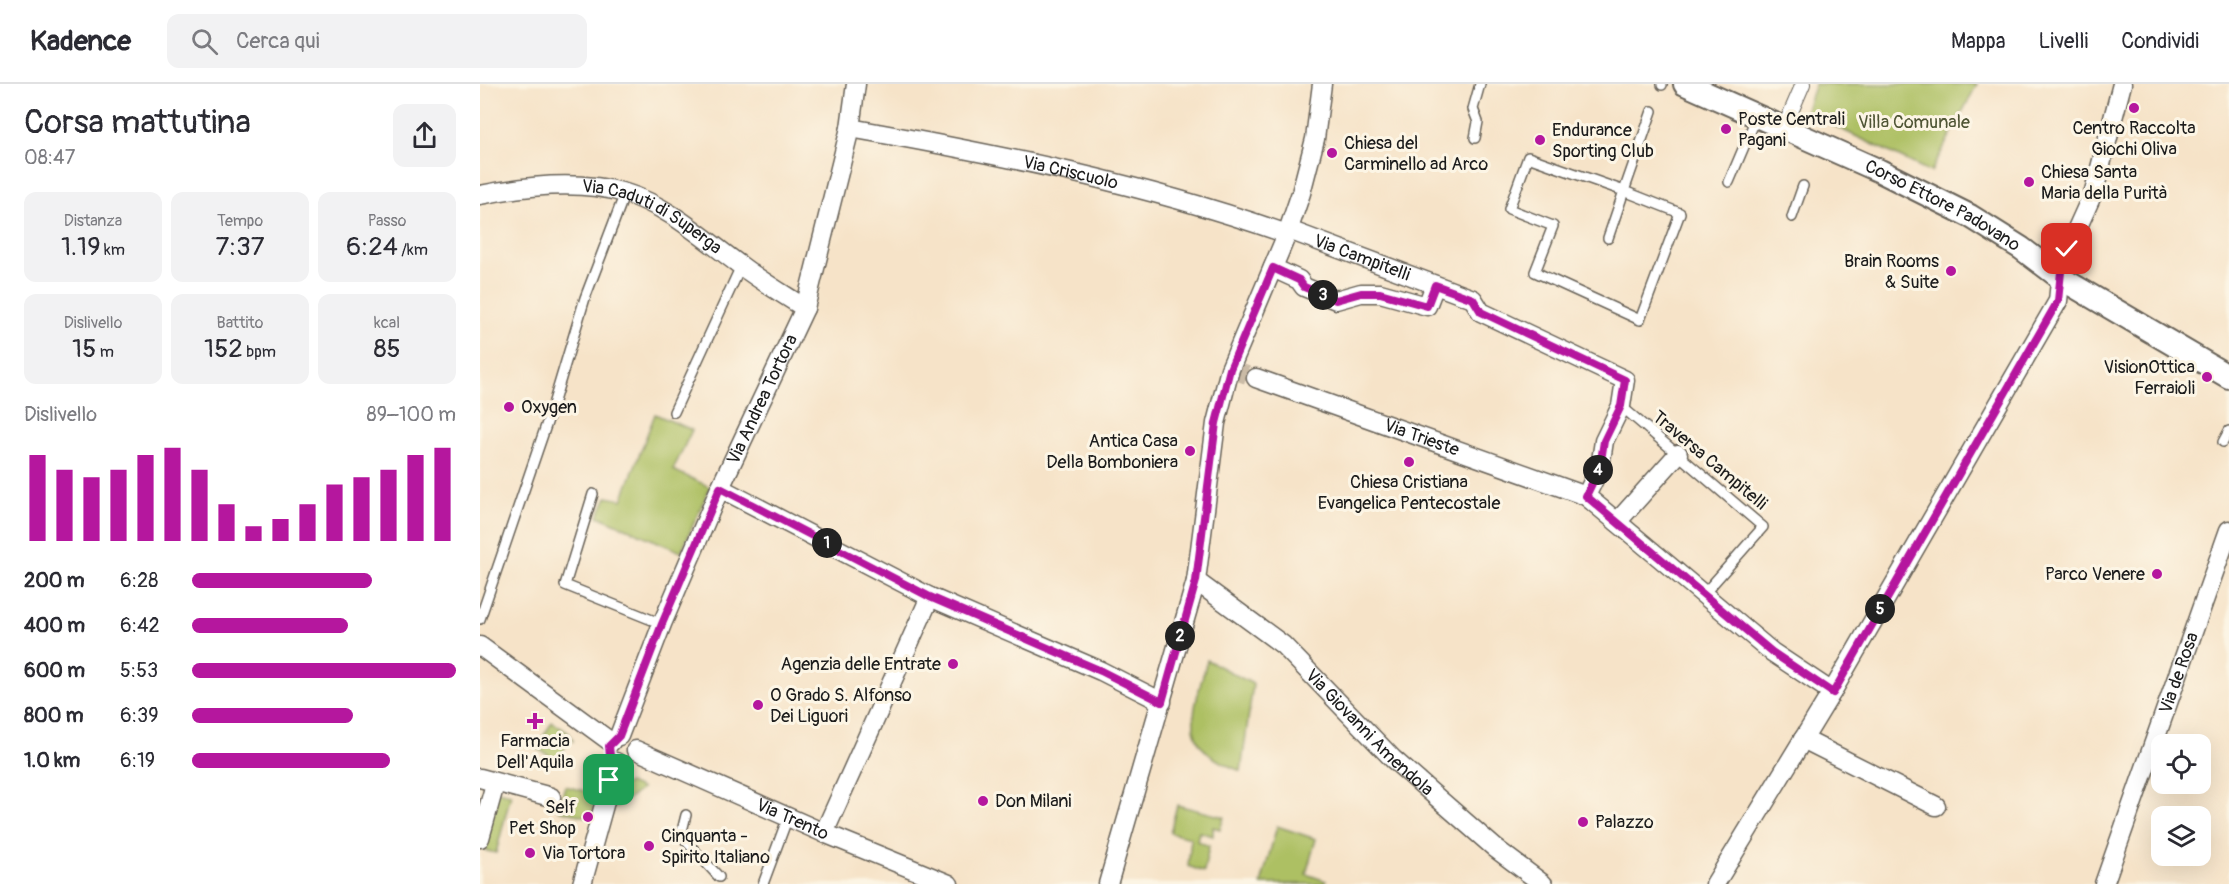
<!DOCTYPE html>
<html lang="it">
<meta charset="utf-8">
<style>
:root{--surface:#fff;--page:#f2f2f3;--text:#2b2b33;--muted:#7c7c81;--line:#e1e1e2;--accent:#b5179e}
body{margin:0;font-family:Pangolin,sans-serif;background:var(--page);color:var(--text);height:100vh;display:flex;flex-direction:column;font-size:22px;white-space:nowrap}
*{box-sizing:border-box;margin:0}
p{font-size:20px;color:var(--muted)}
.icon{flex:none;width:33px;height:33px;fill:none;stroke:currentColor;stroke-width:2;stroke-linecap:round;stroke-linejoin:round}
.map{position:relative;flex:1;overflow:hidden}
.drawer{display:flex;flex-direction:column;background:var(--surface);width:480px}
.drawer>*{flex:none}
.fabs{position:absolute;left:1671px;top:650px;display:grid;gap:12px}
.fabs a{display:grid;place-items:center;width:60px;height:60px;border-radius:12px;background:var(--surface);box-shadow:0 6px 24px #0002;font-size:30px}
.pin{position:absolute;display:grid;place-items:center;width:51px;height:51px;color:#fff;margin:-26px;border-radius:12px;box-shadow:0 3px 9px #0006}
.km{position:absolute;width:30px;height:30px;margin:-15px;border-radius:50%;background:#222;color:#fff;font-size:16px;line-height:30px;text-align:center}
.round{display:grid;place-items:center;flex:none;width:63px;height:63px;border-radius:12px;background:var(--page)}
.headline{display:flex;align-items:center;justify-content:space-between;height:102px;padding:0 24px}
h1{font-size:33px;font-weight:600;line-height:45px}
.stats{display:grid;grid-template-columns:repeat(3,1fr);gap:9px;height:102px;padding:6px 24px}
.stats div{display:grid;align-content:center;border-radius:12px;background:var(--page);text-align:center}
.stats b{font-size:26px;font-weight:600}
.stats small{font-size:16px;font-weight:400}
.stats p{font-size:16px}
.chart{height:168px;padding:12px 24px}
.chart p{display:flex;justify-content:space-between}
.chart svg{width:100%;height:108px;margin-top:6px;stroke:var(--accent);stroke-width:6}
ul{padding:0 24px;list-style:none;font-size:20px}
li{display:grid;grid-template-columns:96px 72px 1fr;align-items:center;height:45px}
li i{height:15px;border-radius:8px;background:var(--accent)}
header{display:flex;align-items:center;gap:36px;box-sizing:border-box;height:84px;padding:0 30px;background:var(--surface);border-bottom:2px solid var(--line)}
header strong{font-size:28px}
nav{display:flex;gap:33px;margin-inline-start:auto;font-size:21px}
.search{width:420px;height:54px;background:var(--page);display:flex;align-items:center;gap:15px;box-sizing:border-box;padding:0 21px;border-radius:12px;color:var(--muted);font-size:22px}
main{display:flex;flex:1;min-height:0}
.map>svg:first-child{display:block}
.green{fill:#adc064;stroke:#646e40;stroke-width:1.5}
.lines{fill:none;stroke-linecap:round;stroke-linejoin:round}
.minor-tunnel{stroke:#cabba6;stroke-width:18;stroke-dasharray:18 9;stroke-linecap:butt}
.service-casing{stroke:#686258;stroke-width:12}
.pedestrian-casing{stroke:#686258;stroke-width:16}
.minor-casing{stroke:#686258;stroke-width:21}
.tertiary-casing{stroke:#686258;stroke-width:26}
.service{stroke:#fff;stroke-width:9}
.pedestrian{stroke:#fff;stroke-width:14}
.minor{stroke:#fff;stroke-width:18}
.tertiary{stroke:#fff;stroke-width:22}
.route-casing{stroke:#fff;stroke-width:12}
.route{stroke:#b5179e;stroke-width:8}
.poi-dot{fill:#b5179e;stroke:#fcf5e5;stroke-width:2}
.labels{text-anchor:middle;stroke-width:6;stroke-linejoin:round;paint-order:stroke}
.poi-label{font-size:18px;fill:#1c1c1c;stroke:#fcf5e5;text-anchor:start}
.park-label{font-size:18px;fill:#4f5535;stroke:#fcf5e5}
.street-label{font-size:18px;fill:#1c1c1c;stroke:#fcf5e5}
</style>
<header>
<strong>Kadence</strong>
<div class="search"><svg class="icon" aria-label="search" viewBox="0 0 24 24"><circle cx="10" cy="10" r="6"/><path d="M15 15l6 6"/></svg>Cerca qui</div>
<nav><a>Mappa</a><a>Livelli</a><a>Condividi</a></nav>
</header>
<main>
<section class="drawer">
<div class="headline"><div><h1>Corsa mattutina</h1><p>08:47</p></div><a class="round"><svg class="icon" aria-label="share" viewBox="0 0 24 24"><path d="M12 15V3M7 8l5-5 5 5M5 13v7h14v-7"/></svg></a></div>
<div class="stats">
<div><p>Distanza</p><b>1.19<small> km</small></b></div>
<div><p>Tempo</p><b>7:37</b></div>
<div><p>Passo</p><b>6:24<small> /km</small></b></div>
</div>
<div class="stats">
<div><p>Dislivello</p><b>15<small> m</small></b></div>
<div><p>Battito</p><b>152<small> bpm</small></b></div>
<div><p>kcal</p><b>85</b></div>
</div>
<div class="chart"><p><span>Dislivello</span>89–100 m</p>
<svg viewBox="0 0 160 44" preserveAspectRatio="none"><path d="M5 44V9M15 44V15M25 44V18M35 44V15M45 44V9M55 44V6M65 44V15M75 44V29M85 44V38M95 44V35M105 44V29M115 44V21M125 44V18M135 44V15M145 44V9M155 44V6"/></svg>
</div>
<ul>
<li><b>200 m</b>6:28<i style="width:68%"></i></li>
<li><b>400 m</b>6:42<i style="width:59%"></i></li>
<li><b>600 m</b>5:53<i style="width:100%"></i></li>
<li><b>800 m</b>6:39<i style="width:61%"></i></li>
<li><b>1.0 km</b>6:19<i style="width:75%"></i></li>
</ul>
</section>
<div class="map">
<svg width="1749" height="800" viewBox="0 0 1749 800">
<rect width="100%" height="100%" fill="#fcf5e5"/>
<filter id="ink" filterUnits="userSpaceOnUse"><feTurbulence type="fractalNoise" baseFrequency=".0167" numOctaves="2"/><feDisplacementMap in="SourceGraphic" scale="12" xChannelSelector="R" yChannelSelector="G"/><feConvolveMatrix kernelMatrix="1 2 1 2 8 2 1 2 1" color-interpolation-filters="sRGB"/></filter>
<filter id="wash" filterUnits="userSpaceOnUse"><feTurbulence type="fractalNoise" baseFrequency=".008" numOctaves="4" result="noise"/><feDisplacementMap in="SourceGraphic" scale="24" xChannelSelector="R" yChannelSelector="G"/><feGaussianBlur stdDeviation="1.35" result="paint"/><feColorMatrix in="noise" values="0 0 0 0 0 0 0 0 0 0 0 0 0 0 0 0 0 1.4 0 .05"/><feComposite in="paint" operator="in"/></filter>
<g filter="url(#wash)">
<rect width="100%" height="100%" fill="#f6e3c8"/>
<path class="green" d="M 1335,0 L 1497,0 L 1451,88 L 1325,28 Z
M 175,330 L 212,346 L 193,386 L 230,403 L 201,468 L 118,432 L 127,413 L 142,416 Z
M 727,576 L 773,600 L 761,687 C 695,663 713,631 727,576 Z
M 72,638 L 89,649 L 93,657 L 87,656 L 80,678 L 56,664 Z
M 149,699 L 162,705 L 136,724 L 135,716 L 141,703 Z
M 85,702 L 116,710 L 111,734 L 78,726 Z
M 17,707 L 31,710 L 16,769 L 3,766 Z
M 697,721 L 744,733 L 740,745 L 733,743 L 733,752 L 719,748 L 717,757 L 729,762 L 724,788 L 708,782 L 711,754 L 690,749 Z
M 797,742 L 836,755 L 826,790 L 846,797 L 845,800 L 781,800 Z"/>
</g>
<g filter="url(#ink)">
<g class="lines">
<path class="minor-tunnel" d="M 750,285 L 776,294"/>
<defs>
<path id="service" d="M 1182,1 L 1182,0
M 995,54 L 998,38 L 993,25 L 1000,0
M 1249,98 L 1277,32
M 1312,133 L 1323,102
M 1128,154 L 1144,107 L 1200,129 L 1160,236 L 1055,188 L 1073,142 L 1029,125 L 1048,73 L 1144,107 L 1172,27
M 1141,322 L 1283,443 L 1223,511
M 194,328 L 261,182
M 1743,358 L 1749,347
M 113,410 L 85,501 L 182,540
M 0,535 L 72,324 L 105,214 L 145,109
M 206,731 L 202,747 L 206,757 L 239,793
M 283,800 L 308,733"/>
<path id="pedestrian" d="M 1304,44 L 1323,0"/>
<g id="minor">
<path id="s1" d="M 370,44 C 517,70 666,100 807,150"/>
<path id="s2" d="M 0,111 C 44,102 101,96 145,109 C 189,122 224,155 260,181 C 281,197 303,210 325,224"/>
<path id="s3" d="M 809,146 L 993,215 L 1001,228 L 1145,296 L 1141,322 L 1124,357 L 1120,383 L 1106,412"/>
<path d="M 793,184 L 819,196 L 824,203 L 856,216 L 881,209 L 900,209 L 947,222 L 955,201"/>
<path id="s4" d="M 776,294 L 1106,412 L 1292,568 L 1352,608"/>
<path d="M 240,404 L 450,513 L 621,587 L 682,618"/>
<path d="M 1137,438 L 1198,370"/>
<path id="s5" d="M 716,497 L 803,561 L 913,675 L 1015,764 L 1063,800"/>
<path d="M 0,562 L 131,658"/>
<path id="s6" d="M 139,652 L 182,540 L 240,404 L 325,224 L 370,44 L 376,0"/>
<path d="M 1323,655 L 1456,722"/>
<path id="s7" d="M 156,666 L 344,749 L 469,800"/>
<path d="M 0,694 L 71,713"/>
<path d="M 344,749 L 450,513"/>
<path d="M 0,754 L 15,700"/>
<path d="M 102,800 L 136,678"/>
<path d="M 628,800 L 716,497 L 736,339 L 750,285 L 807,150 L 821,109 L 835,55 L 842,0"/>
<path d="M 1235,800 L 1352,608 L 1578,217 L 1582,178 L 1614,107 L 1642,0"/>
<path id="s8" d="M 1624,800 L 1749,446"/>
</g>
<g id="tertiary">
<path id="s9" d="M 1205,0 L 1400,87 L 1490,132 L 1541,164 L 1582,195 L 1749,293"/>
</g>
</defs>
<use href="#service" class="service-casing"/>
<use href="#pedestrian" class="pedestrian-casing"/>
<use href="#minor" class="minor-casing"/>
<use href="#tertiary" class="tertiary-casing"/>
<use href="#service" class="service"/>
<use href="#pedestrian" class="pedestrian"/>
<use href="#minor" class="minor"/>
<use href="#tertiary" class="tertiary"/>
</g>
</g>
<g class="lines" filter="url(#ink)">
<defs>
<path id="route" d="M 129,696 L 136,678 L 130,672 L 129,662 L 139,652 L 182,540 L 240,404 L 450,513 L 621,587 L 682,618 L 716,497 L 736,339 L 750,285 L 793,184 L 819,196 L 824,203 L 856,216 L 881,209 L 900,209 L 947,222 L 955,201 L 993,215 L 1001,228 L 1145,296 L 1141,322 L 1124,357 L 1120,383 L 1106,412 L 1292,568 L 1353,609 L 1578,217 L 1582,178 L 1587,165"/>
</defs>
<use href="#route" class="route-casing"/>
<use href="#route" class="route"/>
</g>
<g class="poi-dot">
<circle cx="1654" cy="24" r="6"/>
<circle cx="1246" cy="45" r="6"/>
<circle cx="1060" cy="56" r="6"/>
<circle cx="852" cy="69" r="6"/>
<circle cx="1549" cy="98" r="6"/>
<circle cx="1471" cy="187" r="6"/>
<circle cx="1727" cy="293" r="6"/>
<circle cx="29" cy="323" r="6"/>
<circle cx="710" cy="367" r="6"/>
<circle cx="929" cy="378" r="6"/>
<circle cx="1677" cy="490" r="6"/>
<circle cx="473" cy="580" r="6"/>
<circle cx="278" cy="621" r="6"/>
<path d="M52 628h6v6h6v6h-6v6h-6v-6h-6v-6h6z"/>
<circle cx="503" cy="717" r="6"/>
<circle cx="108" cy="733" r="6"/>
<circle cx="1103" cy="738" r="6"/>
<circle cx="169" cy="762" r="6"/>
<circle cx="50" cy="769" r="6"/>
</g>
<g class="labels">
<g class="poi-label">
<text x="1258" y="41">Poste Centrali<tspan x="1258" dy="21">Pagani</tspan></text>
<text x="1654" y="50" text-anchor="middle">Centro Raccolta<tspan x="1654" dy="21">Giochi Oliva</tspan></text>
<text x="1072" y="52">Endurance<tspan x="1072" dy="21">Sporting Club</tspan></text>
<text x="864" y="65">Chiesa del<tspan x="864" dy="21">Carminello ad Arco</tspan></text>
<text x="1561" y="94">Chiesa Santa<tspan x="1561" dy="21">Maria della Purità</tspan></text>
<text x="1459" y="183" text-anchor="end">Brain Rooms<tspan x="1459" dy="21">&amp; Suite</tspan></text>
<text x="1715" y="289" text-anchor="end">VisionOttica<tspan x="1715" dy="21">Ferraioli</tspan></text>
<text x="41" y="329">Oxygen</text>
<text x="698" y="363" text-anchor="end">Antica Casa<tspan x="698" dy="21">Della Bomboniera</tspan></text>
<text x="929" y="404" text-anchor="middle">Chiesa Cristiana<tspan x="929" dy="21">Evangelica Pentecostale</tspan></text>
<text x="1665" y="496" text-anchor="end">Parco Venere</text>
<text x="461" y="586" text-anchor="end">Agenzia delle Entrate</text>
<text x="290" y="617">O Grado S. Alfonso<tspan x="290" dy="21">Dei Liguori</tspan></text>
<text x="55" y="663" text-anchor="middle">Farmacia<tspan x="55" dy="21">Dell'Aquila</tspan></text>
<text x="515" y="723">Don Milani</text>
<text x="96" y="729" text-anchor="end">Self<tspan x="96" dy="21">Pet Shop</tspan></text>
<text x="1115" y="744">Palazzo</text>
<text x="181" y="758">Cinquanta -<tspan x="181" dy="21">Spirito Italiano</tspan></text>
<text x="62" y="775">Via Tortora</text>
</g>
<g class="park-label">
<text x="1434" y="44">Villa Comunale</text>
</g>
<g class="street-label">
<text dy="6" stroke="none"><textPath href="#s1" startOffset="225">Via Criscuolo</textPath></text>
<text dy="6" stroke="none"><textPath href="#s9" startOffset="285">Corso Ettore Padovano</textPath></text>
<text dy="6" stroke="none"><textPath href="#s2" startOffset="180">Via Caduti di Superga</textPath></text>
<text dy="6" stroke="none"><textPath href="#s3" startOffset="78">Via Campitelli</textPath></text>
<text dy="6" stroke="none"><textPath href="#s6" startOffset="366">Via Andrea Tortora</textPath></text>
<text dy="6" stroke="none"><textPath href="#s4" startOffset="176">Via Trieste</textPath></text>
<text transform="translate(1230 376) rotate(40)" y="6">Traversa Campitelli</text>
<text dy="6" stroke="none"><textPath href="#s8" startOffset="224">Via de Rosa</textPath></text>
<text dy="6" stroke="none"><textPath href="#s5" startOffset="231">Via Giovanni Amendola</textPath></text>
<text dy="6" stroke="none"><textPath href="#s7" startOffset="171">Via Trento</textPath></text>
</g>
</g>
</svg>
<div class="fabs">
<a><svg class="icon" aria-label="locate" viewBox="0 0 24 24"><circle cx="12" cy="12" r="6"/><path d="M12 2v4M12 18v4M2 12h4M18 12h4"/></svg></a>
<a><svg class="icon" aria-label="layers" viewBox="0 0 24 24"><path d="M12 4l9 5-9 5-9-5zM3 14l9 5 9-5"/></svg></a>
</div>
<div class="pin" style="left:129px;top:696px;background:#1e9e55"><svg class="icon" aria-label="arrive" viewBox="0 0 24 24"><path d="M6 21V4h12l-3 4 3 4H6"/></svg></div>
<div class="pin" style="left:1587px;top:165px;background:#d93025"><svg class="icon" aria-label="check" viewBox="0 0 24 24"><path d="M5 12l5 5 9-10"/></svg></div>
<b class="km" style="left:347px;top:459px">1</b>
<b class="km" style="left:700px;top:552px">2</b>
<b class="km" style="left:843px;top:211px">3</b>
<b class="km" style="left:1118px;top:386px">4</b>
<b class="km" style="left:1400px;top:525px">5</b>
</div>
</main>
